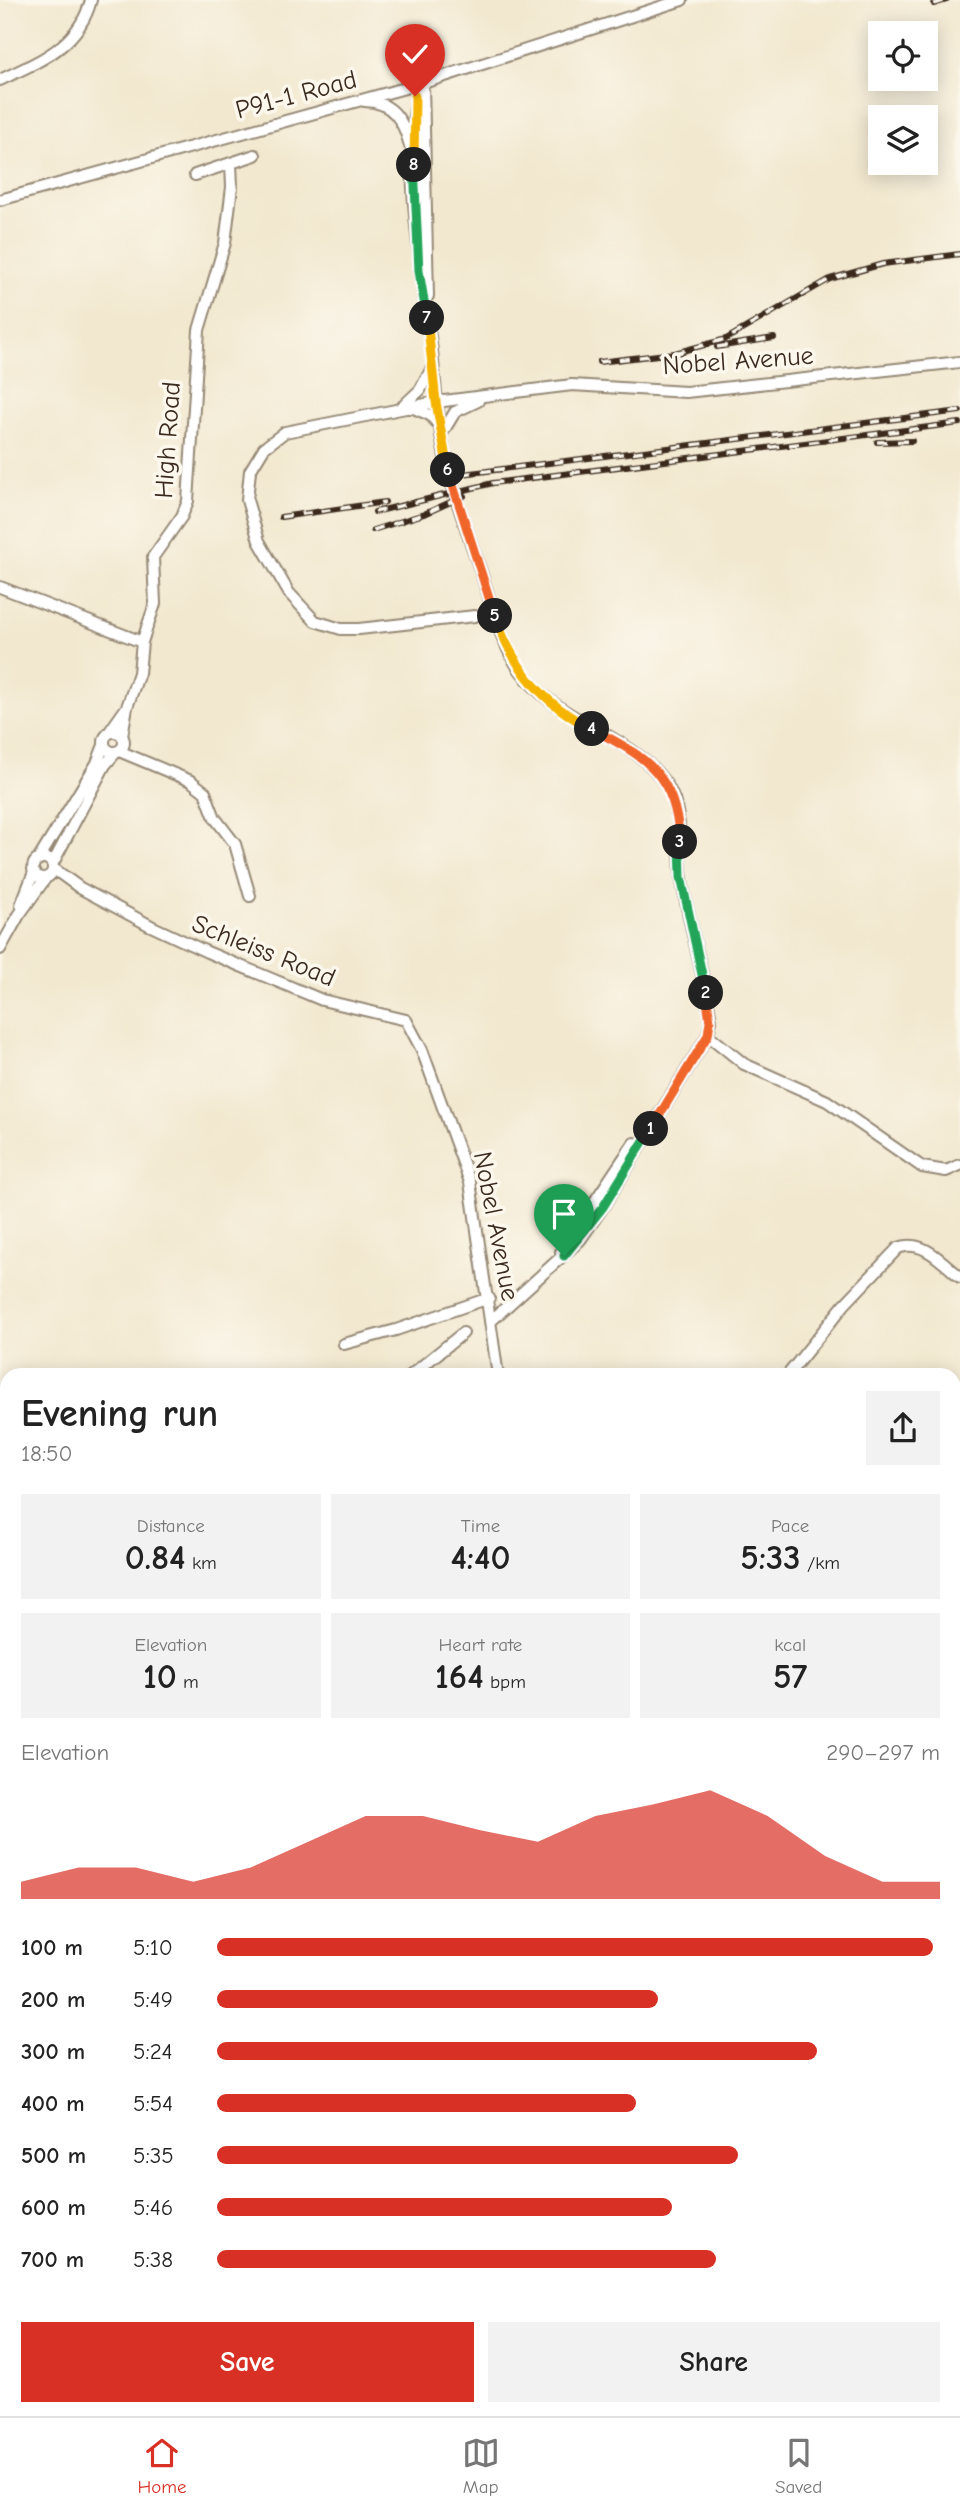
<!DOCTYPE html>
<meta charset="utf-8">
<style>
:root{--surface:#fff;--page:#f2f2f2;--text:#222;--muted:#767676;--line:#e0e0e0;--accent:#d93025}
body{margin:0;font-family:"Comic Neue",sans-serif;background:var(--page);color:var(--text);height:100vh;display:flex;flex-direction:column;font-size:26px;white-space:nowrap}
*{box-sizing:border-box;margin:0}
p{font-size:23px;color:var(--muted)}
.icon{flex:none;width:38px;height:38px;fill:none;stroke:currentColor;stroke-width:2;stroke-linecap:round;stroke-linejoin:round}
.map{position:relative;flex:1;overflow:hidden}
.drawer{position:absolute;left:0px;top:1368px;width:961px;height:1048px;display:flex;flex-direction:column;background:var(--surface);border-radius:21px 21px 0 0;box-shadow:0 4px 18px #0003}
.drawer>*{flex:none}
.tools{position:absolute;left:868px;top:21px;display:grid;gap:14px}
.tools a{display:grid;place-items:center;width:70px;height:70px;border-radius:0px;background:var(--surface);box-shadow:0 4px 18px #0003;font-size:35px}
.pin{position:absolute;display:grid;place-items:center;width:60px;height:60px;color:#fff;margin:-72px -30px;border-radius:50% 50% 50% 0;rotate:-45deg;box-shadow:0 0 7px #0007}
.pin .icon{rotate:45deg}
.km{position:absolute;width:35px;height:35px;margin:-18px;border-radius:50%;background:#222;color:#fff;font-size:19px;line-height:35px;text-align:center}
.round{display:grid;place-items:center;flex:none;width:74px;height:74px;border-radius:0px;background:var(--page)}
.overview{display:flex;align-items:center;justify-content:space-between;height:119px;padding:0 21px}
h1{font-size:38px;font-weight:700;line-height:52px}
.metrics{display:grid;grid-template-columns:repeat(3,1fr);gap:10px;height:119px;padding:7px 21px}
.metrics div{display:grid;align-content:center;border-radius:0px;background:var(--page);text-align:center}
.metrics b{font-size:35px;font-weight:700}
.metrics small{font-size:19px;font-weight:400}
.metrics p{font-size:19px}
.chart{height:196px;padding:14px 21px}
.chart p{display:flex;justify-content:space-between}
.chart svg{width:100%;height:126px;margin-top:7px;fill:var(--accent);opacity:.7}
.primary-button{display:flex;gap:14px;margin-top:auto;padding:14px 21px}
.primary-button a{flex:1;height:80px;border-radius:0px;background:var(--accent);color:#fff;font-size:28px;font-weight:700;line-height:80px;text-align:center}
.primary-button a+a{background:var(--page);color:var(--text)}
ul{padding:0 21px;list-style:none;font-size:23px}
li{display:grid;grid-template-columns:112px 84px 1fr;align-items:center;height:52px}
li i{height:18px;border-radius:9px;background:var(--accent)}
.dock{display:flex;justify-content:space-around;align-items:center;height:98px;border-top:2px solid var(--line);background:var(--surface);font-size:19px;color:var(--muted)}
.dock a{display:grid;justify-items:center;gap:4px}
.dock .selected{color:var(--accent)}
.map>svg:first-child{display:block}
.green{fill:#7dcb8a;stroke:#5c7a54;stroke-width:2}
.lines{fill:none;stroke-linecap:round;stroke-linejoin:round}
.minor-casing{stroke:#968976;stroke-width:14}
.major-casing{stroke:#968976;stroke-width:18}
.minor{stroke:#fff;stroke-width:10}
.major{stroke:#fff;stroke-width:14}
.rail-casing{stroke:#3b2a1e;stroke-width:6}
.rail{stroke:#fbf7ec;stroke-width:3.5;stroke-dasharray:10;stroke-linecap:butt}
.split-1-casing{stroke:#fff;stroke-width:14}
.split-2-casing{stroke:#fff;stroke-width:14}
.split-3-casing{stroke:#fff;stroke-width:14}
.split-4-casing{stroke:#fff;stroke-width:14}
.split-5-casing{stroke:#fff;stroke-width:14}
.split-6-casing{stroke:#fff;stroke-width:14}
.split-7-casing{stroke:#fff;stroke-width:14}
.split-8-casing{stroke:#fff;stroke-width:14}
.split-9-casing{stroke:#fff;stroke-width:14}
.split-1{stroke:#22a559;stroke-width:9}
.split-2{stroke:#f0652b;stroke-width:9}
.split-3{stroke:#22a559;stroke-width:9}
.split-4{stroke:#f0652b;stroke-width:9}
.split-5{stroke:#f5b400;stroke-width:9}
.split-6{stroke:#f0652b;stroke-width:9}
.split-7{stroke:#f5b400;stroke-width:9}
.split-8{stroke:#22a559;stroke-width:9}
.split-9{stroke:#f5b400;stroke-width:9}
.labels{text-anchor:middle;stroke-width:7;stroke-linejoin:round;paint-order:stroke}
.street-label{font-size:26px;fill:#3b2a1e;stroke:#fbf7ec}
</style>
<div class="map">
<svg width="960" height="2416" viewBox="0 0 960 2416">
<rect width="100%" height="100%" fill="#fbf7ec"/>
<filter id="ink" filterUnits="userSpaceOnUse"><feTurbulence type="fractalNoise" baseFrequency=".0143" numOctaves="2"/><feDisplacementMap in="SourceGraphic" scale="14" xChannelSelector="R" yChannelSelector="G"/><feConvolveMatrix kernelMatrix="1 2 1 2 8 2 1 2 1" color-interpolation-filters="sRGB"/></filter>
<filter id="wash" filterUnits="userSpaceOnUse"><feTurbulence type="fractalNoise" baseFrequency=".00686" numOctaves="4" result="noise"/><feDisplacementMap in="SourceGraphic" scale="28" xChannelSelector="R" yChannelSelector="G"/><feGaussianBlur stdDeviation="1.57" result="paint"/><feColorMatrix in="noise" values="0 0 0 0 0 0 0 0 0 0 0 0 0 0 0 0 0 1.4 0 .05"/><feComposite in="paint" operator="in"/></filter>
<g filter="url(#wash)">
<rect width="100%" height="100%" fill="#f2e8cf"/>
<path class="green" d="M 0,2311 L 7,2314 L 7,2410 L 954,2410 L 954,2377 L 960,2377 L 960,2416 L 0,2416 Z"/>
</g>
<g filter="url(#ink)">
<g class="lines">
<defs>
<path id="minor" d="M 0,80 C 40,61 79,46 91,0
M 423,83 C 397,129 424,294 432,351 C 436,389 438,428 447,466 C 456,502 469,537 481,572 C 492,605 500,642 520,670 C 559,726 633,732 668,787 C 685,815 677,850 682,881 C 690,928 704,974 711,1021 L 708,1035 L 603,1207 L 580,1240 L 492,1320
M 423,85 L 428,296
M 364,101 C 393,101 404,122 410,146
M 195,175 L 231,163
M 0,200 L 423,83 L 682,0
M 402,407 L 420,390 L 432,368
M 411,407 L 430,415 L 440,426
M 441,435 L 455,412 L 478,401
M 0,587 L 142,642
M 475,616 L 359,629 L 341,629 L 315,621 L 289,593 L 259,541 L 247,500 L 250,471 L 264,448 L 285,432 L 436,402 L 572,385 L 686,392 L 960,362
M104 742a10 10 0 1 1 20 0a10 10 0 1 1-20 0Z
M 108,734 L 127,707 L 139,673 L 142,642 L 155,604 L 153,557 L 182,516 L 188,501 L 199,330 L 225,243 L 232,187 L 231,163 L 255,155
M 122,736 L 127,707
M 119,751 L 191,781 L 205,792 L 215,818 L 235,844 L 250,896
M33 868a10 10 0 1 1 20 0a10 10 0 1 1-20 0Z
M 38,860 L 97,763 L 104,745
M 53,863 L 105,765 L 116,752
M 54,869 L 80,888 L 151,926 L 207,952 L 322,1000 L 406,1020 L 422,1050 L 470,1182 L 498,1376
M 21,905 L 34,872
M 0,949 L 19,915 L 45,879
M 708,1035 L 744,1064 L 827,1101 L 922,1167 L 946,1171 L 960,1165
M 561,1252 L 634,1143
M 344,1344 L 396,1330 L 489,1298
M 410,1376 L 463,1333
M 787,1376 L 844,1305 L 898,1248 C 922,1238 942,1262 960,1277
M 0,1590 L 7,1587
M 0,1761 L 7,1764
M 0,2084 L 7,2071
M 0,2106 L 7,2091"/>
<path id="major" d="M 0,2288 L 7,2292
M 0,2303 L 7,2305
M 954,2321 L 960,2322"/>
</defs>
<use href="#minor" class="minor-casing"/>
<use href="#major" class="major-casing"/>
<use href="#minor" class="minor"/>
<use href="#major" class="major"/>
<defs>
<path id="rail" d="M 934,4 L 947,0
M 717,347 L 774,338
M 675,353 L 726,339 L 830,279 L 883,264 L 960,254
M 599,362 L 683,352
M 877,442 L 912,441
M 494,470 L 960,411
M 462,474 L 504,469
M 375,512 L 493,483 L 960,423
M 281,517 L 385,502
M 373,530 L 424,514 L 464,496
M 0,1893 L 7,1894
M 954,1957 L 960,1956"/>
</defs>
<use href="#rail" class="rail-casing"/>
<use href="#rail" class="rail"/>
</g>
</g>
<g class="lines" filter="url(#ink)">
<defs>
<path id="split-1" d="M 564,1256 L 603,1207 L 651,1129"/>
<path id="split-2" d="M 651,1129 L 708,1035 L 710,1021 L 706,993"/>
<path id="split-3" d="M 680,842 L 681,877 L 706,993"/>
<path id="split-4" d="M 592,729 C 649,758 675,775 680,842"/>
<path id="split-5" d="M 495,616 C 514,669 542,703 592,729"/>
<path id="split-6" d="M 448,470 L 495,616"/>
<path id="split-7" d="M 427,318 L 436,402 L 448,470"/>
<path id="split-8" d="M 414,165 L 419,271 L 427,318"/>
<path id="split-9" d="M 414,165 L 415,96"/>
</defs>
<use href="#split-1" class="split-1-casing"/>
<use href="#split-2" class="split-2-casing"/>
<use href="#split-3" class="split-3-casing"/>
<use href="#split-4" class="split-4-casing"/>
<use href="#split-5" class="split-5-casing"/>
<use href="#split-6" class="split-6-casing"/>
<use href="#split-7" class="split-7-casing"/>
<use href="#split-8" class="split-8-casing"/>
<use href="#split-9" class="split-9-casing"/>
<use href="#split-1" class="split-1"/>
<use href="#split-2" class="split-2"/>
<use href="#split-3" class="split-3"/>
<use href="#split-4" class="split-4"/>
<use href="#split-5" class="split-5"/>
<use href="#split-6" class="split-6"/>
<use href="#split-7" class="split-7"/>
<use href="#split-8" class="split-8"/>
<use href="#split-9" class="split-9"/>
</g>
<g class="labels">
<g class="street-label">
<text transform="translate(296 94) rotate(-15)" y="9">P91-1 Road</text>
<text transform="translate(738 360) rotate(-4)" y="9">Nobel Avenue</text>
<text transform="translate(167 440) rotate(-86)" y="9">High Road</text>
<text transform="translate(264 950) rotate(22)" y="9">Schleiss Road</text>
<text transform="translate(497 1226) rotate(79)" y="9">Nobel Avenue</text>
</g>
</g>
</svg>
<div class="tools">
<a><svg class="icon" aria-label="locate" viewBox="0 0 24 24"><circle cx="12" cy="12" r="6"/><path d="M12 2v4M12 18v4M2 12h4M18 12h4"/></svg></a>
<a><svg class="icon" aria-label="layers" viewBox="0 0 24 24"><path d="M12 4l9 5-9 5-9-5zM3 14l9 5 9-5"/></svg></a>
</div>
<div class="pin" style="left:564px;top:1256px;background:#1e9e55"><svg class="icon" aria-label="arrive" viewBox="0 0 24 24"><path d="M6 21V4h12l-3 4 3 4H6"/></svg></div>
<div class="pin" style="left:415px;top:96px;background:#d93025"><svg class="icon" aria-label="check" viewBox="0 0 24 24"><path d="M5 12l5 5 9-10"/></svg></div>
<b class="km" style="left:651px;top:1129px">1</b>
<b class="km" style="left:706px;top:993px">2</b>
<b class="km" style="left:680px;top:842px">3</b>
<b class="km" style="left:592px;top:729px">4</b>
<b class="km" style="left:495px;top:616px">5</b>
<b class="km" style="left:448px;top:470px">6</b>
<b class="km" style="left:427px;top:318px">7</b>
<b class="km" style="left:414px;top:165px">8</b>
<section class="drawer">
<div class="overview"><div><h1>Evening run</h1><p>18:50</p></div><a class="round"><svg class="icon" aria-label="share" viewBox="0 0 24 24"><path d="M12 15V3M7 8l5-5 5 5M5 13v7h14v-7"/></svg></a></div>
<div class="metrics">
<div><p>Distance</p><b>0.84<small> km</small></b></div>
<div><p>Time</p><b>4:40</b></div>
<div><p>Pace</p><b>5:33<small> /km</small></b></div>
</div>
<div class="metrics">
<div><p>Elevation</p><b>10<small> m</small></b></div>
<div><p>Heart rate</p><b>164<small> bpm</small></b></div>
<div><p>kcal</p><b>57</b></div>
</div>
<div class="chart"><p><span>Elevation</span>290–297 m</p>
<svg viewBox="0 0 160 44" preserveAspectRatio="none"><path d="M0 44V38L10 33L20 33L30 38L40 33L50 24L60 15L70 15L80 20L90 24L100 15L110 11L120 6L130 15L140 29L150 38L160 38V44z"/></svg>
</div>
<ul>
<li><b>100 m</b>5:10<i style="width:99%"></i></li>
<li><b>200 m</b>5:49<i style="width:61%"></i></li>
<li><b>300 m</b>5:24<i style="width:83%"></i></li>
<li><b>400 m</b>5:54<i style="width:58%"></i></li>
<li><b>500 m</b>5:35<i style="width:72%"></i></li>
<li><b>600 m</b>5:46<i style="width:63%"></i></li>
<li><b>700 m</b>5:38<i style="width:69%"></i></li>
</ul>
<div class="primary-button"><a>Save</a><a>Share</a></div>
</section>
</div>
<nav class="dock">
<a class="selected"><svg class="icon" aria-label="home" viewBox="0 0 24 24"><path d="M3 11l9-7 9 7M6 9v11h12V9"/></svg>Home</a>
<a><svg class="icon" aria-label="map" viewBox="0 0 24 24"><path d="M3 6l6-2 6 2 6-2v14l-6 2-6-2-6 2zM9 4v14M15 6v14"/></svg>Map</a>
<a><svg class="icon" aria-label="saved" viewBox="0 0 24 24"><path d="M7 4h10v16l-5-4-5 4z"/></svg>Saved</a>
</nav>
